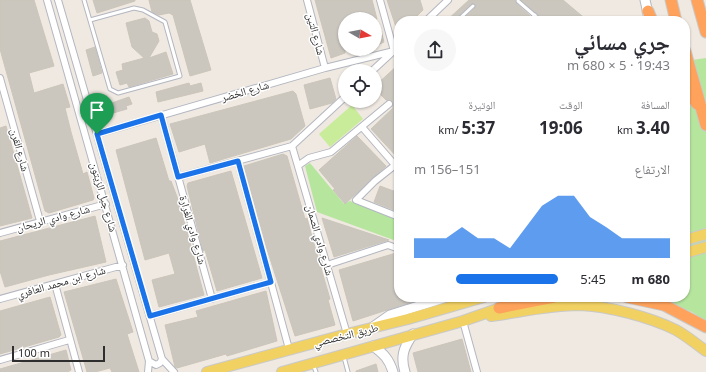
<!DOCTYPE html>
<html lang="ar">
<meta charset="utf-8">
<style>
:root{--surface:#fff;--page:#f7f7f7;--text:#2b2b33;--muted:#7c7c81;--accent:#1a73e8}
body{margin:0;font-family:"Noto Sans","Noto Naskh Arabic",sans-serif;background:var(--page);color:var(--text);direction:rtl;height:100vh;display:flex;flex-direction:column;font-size:15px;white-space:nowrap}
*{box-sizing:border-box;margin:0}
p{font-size:13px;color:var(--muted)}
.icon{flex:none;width:22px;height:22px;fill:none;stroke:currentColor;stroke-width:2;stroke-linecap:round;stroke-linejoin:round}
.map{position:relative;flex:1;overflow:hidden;direction:ltr}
.details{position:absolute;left:394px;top:16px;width:296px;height:286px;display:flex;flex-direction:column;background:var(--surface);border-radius:16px;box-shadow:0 1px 3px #0004;direction:rtl}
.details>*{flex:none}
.needle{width:26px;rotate:99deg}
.fabs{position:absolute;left:338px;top:12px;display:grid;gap:8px}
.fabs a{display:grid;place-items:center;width:44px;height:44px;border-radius:50%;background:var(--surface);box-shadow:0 1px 3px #0004;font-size:20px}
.scale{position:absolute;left:12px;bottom:10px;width:93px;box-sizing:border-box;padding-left:4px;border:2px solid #2e2e2e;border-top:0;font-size:11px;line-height:14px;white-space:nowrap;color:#2e2e2e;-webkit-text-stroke:3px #fff;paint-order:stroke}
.pin{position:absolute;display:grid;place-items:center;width:34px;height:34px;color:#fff;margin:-41px -17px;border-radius:50% 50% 50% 0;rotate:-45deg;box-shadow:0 0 4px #0007}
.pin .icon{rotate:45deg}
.round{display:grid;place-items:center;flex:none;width:42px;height:42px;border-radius:21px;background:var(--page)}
.headline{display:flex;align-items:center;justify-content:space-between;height:68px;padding:0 20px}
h1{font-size:22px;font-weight:700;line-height:30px}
.metrics{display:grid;grid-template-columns:repeat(3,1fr);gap:6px;height:68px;padding:4px 20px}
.metrics div{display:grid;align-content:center}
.metrics b{font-size:17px;font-weight:700}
.metrics small{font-size:11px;font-weight:400}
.metrics p{font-size:11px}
.chart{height:112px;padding:8px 20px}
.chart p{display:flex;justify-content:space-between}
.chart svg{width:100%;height:72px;margin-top:4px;fill:var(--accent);opacity:.7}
ul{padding:0 20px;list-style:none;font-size:13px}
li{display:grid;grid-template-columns:64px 48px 1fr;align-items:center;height:30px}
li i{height:10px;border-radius:5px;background:var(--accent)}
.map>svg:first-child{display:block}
.green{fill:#b6e59e}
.pitch{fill:#c9ec9a}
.building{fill:#cbc7bf;stroke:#cbc5ba}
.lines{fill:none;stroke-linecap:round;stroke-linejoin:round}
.lane-casing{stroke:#b4b7c1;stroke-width:5}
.street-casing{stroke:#b4b7c1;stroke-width:8}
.secondary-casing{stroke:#b4b7c1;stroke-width:11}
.primary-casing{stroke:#c9c9c9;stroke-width:12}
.highway-casing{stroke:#c9c9c9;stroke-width:13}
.lane{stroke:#fff;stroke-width:3}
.street{stroke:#fff;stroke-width:6}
.secondary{stroke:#fff;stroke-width:9}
.primary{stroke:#f2d163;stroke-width:10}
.highway{stroke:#ffa35c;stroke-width:11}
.route-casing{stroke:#fff;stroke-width:8}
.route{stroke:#1a73e8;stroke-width:5}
.labels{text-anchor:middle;stroke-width:3;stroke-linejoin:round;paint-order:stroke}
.street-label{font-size:11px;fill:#2e2e2e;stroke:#fff}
</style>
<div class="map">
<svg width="706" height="372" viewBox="0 0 706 372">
<rect width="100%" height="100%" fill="#efe9e1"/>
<path class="green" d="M 706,58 L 706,321 L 692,312 L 654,297 L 685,297 L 685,61 Z
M 310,163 L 344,204 L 350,201 L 399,220 L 399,242 L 317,212 L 305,166 Z"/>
<path class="pitch" d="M 352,105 L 363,119 L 330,147 L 319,134 Z"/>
<path class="building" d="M 0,0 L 34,0 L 54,66 L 29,73 L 34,93 L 63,84 L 70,107 L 65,108 L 71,132 L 83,174 L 87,172 L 94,198 L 93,200 L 49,213 L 45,211 L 0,49 Z
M 93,0 L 135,0 L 135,1 L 97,13 Z
M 149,0 L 190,0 L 211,70 L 190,76 L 173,15 L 169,13 L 159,15 L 152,12 Z
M 315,0 L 372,0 L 377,19 L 345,19 L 345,53 L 331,58 Z
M 387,0 L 420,0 L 423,10 L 412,21 L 399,21 L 399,36 Z
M 469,0 L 515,0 L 516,3 L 530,16 L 526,21 L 461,21 L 475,8 L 475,4 L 473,3 L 454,21 L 446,21 Z
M 521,0 L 563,0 L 588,21 L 544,21 Z
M 145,18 L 149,21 L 152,32 L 157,34 L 159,41 L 149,58 L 166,52 L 173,74 L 129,87 L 127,83 L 120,85 L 116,72 L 123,70 L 122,64 L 144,58 L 132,47 L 126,23 Z
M 379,24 L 384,42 L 375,46 L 375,25 Z
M 95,47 L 102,73 L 93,76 L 86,50 Z
M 399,64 L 399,158 L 398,158 L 371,129 L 393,108 L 392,101 L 386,100 L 375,89 L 375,86 Z
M 330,78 L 336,99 L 332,103 L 310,109 L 304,85 Z
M 189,83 L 190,86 L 201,83 L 203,91 L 158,102 L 156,92 Z
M 293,91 L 296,94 L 305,126 L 291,139 L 210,163 L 205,144 L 179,152 L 170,124 Z
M 129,97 L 132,104 L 126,106 L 127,109 L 113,113 L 111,109 L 107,111 L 106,105 Z
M 6,126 L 32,218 L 0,226 L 0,128 Z
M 357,136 L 386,166 L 345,204 L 333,190 L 335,189 L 319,170 Z
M 156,138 L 169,181 L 171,181 L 179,202 L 204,295 L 159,307 L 152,280 L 175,274 L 169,253 L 145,260 L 116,150 Z
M 283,154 L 287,156 L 305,219 L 307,218 L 312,237 L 330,299 L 328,300 L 335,325 L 295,336 L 267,249 L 244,166 Z
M 231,171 L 262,278 L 217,291 L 205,250 L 203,251 L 187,186 L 188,183 Z
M 380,186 L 399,193 L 399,212 L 374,202 Z
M 95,216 L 106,262 L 49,275 L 5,287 L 0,271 L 0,241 Z
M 322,218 L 389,240 L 334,257 Z
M 396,253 L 399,255 L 399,297 L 427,297 L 353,321 L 339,270 Z
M 116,279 L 133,332 L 127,334 L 139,372 L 112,372 L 110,368 L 95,372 L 87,372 L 64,292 Z
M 266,291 L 277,341 L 227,356 L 226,354 L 177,368 L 175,367 L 165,325 L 198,317 L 196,311 Z
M 50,297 L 61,335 L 59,337 L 0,354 L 0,311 Z
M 462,339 L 471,372 L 418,372 L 413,353 Z
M 66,350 L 71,370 L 68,372 L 0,372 L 0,369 Z
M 376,364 L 378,372 L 356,372 L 356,371 Z"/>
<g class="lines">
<defs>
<path id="lane" d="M 84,0 L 110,89 L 118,93 L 180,76 L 165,22 L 143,10 L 134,8 L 90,20
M 518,1 L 541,21
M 457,21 L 473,6
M 529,21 L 535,15
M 344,357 L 348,372
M 313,364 L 316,372"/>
<path id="street" d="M 47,0 L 149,361 L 148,372
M 58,0 L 162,359 L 174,372
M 307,0 L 325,68
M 426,21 L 448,0
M 372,71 L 399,46
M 0,78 L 40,221
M 161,115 L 212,299
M 362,127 L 395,165
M 97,134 L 325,68 L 394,51 L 380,0
M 292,146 L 347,334
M 238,161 L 289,349
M 399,162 L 375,181 L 356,200 L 399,217
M 299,165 L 309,158 L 331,152 L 389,104
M 178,177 L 292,146 L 345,97
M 0,233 L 106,204
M 327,265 L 388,245 L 399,249
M 55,284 L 79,372
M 0,299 L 123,265
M 150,316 L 271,282
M 463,321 L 477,372
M 0,360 L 69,340
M 149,361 L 156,365 L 160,363 L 162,359"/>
<path id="secondary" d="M 645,0 L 649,18
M 373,327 L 390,315 L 447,297
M 373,346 C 384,354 389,359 393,372
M 405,372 C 400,356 404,347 413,334"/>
<path id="primary" d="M 685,240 L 706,234
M 685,253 L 706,247
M 491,316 C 520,312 550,305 579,305 C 608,306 650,317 676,330 C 687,336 696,344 706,351
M 207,372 L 347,334 L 408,319 L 484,297
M 282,372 L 463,321 L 506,306"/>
<path id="highway" d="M 671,0 L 676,21
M 697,0 L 706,32
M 648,11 L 652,21
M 685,51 L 706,125
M 685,86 L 697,104
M 627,297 L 664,305 L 706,327
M 499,308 L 554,297"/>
</defs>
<use href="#lane" class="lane-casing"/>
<use href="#street" class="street-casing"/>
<use href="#secondary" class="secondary-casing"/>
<use href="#primary" class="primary-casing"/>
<use href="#highway" class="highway-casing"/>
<use href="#lane" class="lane"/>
<use href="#street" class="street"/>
<use href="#secondary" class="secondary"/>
<use href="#primary" class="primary"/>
<use href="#highway" class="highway"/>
</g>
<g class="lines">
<defs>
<path id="route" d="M 161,115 L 178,177 L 238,161 L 271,282 L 150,316 L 97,134 Z"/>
</defs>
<use href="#route" class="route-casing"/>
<use href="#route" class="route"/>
</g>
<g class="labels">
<g class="street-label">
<text transform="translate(316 34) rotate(75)" y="4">شارع التين</text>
<text transform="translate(245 91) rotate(-16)" y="4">شارع الخضر</text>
<text transform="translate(20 150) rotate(75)" y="4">شارع القرن</text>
<text transform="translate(104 197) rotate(74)" y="4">شارع جبل الزيتون</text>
<text transform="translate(53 218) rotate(-15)" y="4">شارع وادي الريحان</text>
<text transform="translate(193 230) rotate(74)" y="4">شارع وادي الغرارة</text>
<text transform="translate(320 240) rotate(74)" y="4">شارع وادي الصمان</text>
<text transform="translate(61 282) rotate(-16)" y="4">شارع ابن محمد العافري</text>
<text transform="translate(346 335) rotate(-14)" y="4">طريق التخصصي</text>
</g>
</g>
</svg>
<div class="fabs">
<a><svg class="needle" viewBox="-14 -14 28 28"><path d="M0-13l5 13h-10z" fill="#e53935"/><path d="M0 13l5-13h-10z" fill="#7c7c81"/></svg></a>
<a><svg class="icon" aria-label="locate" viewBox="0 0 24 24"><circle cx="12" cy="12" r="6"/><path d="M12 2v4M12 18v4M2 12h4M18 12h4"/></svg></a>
</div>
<div class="scale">100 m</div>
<div class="pin" style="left:97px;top:134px;background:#1e9e55"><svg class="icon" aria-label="arrive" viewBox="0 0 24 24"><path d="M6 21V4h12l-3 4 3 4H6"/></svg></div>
<section class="details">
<div class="headline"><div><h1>جري مسائي</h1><p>19:43 · 5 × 680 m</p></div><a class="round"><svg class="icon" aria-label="share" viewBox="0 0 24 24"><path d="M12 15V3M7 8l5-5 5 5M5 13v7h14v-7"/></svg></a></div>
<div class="metrics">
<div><p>المسافة</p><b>3.40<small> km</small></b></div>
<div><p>الوقت</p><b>19:06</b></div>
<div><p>الوتيرة</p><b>5:37<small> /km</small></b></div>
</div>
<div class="chart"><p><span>الارتفاع</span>151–156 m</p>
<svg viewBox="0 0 160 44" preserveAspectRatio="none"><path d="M0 44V32L10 32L20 32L30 25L40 32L50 32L60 38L70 25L80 12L90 6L100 6L110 19L120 25L130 32L140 32L150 32L160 32V44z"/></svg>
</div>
<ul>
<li><b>680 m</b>5:45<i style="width:71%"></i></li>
</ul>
</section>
</div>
